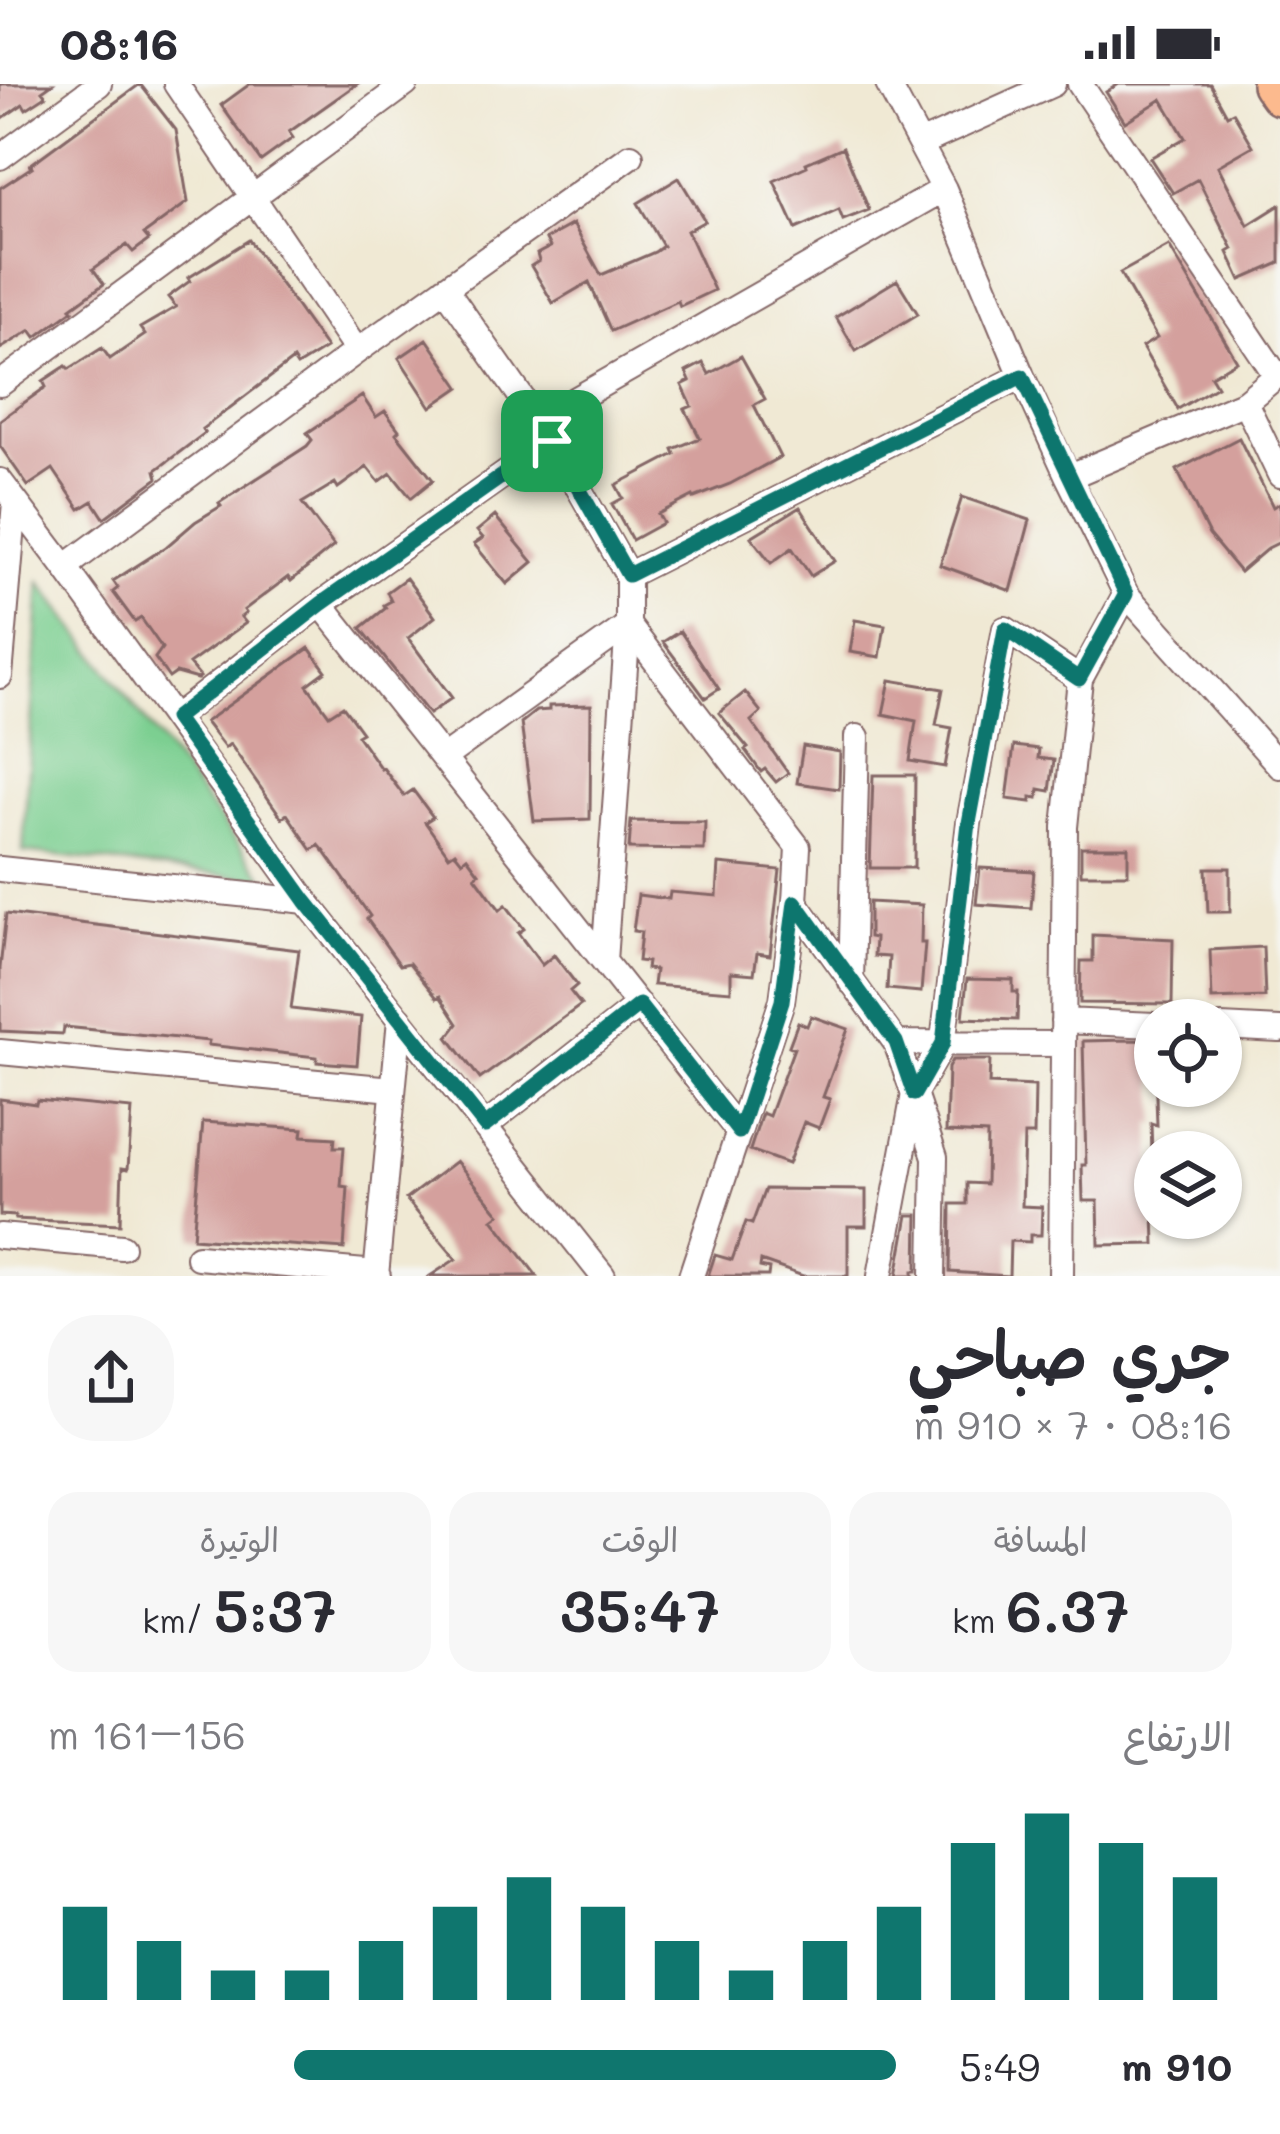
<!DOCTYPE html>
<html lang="ar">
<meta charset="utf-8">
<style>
:root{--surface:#fff;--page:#f7f7f7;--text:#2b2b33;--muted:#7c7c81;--accent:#0f766e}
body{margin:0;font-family:Mali,"Playpen Sans Arabic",sans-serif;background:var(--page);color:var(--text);direction:rtl;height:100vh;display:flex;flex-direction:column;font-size:45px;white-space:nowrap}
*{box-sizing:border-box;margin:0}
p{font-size:39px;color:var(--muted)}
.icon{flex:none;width:66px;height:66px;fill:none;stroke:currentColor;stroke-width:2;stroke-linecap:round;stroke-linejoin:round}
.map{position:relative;height:1192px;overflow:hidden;direction:ltr}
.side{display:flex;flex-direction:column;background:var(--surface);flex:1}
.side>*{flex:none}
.fabs{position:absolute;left:1134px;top:915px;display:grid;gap:24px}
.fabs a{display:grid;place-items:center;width:108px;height:108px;border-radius:50%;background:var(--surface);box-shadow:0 3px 9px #0004;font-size:60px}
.pin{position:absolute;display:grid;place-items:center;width:102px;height:102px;color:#fff;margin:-51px;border-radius:24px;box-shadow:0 6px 18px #0006}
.round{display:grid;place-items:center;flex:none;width:126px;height:126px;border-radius:48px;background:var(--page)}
.headline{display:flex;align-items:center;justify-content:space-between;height:204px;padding:0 48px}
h1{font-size:66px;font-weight:600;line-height:90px}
.stats{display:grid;grid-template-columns:repeat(3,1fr);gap:18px;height:204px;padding:12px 48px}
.stats div{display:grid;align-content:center;border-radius:30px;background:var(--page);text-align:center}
.stats b{font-size:60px;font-weight:600}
.stats small{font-size:33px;font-weight:400}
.stats p{font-size:33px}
.chart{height:336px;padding:24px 48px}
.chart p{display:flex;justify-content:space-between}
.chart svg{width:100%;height:216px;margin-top:12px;stroke:var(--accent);stroke-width:6}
ul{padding:0 48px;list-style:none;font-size:39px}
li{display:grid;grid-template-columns:192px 144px 1fr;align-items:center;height:90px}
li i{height:30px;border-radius:15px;background:var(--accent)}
.status{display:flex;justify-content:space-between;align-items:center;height:84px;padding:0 60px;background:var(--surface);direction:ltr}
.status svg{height:33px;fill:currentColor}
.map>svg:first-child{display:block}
.green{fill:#7bcf91;stroke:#62775e;stroke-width:3}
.building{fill:#d4a09d}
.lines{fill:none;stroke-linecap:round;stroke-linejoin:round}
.minor-casing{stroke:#846666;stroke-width:28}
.trunk-casing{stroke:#846666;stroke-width:44}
.minor{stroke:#fff;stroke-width:24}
.trunk{stroke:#fcba8e;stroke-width:39}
.route-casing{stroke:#fff;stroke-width:24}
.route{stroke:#0f766e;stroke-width:15}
</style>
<div class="status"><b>08:16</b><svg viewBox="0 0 49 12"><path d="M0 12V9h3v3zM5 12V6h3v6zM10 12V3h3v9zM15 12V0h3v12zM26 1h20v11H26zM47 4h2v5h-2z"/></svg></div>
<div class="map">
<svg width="1280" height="1192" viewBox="0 0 1280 1192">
<rect width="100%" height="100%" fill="#f6f6f2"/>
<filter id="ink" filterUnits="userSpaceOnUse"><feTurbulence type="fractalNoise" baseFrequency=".00833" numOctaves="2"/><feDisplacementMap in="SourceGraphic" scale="24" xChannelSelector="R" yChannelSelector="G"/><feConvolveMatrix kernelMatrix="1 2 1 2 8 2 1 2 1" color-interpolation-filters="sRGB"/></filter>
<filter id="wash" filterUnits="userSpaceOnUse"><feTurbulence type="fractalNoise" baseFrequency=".004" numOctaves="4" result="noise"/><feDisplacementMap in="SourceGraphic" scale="48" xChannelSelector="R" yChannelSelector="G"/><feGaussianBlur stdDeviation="2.7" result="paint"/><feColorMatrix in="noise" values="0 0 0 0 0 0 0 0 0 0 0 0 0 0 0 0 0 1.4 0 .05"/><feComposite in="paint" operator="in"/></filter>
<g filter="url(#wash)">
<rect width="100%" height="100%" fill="#f0e9d4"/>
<path class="green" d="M 40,498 L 266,796 L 23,768 Z"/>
<g id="blocks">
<path class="building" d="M 0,0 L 52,0 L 42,7 L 46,12 L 26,25 L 23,20 L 0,36 Z
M 140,0 L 176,46 L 188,118 L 144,150 L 149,156 L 133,168 L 127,161 L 93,185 L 104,200 L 71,224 L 73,226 L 36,253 L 31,246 L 0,265 L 0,104 L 32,83 L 30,81 Z
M 250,0 L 357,0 L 289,48 L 293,54 L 261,77 L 221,21 Z
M 1119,0 L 1210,0 L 1227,31 L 1233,28 L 1253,62 L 1218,82 L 1248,141 L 1280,121 L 1280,179 L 1241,196 L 1228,168 L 1233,165 L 1198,95 L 1173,109 L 1150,74 L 1185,54 L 1162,15 L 1125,38 L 1106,8 Z
M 843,63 L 869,126 L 843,136 L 839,126 L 796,145 L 774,97 L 807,82 L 806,79 Z
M 679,94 L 705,137 L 687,147 L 714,206 L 680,222 L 678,217 L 611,247 L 589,198 L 553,219 L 531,182 L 539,177 L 537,170 L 550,163 L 546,155 L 573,140 L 601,191 L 655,168 L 663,162 L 638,119 Z
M 249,156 L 326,264 L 297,282 L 293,276 L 202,345 L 205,349 L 156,386 L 158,394 L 104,434 L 93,417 L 80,425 L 53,385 L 28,402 L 0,362 L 0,336 L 46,303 L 43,297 L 66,282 L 69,285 L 102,264 L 110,275 L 145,251 L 140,244 L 176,223 L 168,213 L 190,197 L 188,194 Z
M 1169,162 L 1237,277 L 1211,292 L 1217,302 L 1178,325 L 1142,263 L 1157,254 L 1120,189 Z
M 897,196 L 918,230 L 856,267 L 836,233 Z
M 427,255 L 460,303 L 431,323 L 399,274 Z
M 741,272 L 765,315 L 754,321 L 780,373 L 730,400 L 694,414 L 693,412 L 658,430 L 663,439 L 632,456 L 612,420 L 623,414 L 616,401 L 675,370 L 673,365 L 700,354 L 685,325 L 692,322 L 682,301 L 690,297 L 686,288 L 703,279 L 709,290 Z
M 362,312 L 376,333 L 385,327 L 399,346 L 396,349 L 433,396 L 411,414 L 391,389 L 379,398 L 367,383 L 338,404 L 335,399 L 302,419 L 334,462 L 291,497 L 288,493 L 244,526 L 246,529 L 241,533 L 246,539 L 189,580 L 200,593 L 197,595 L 176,589 L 169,594 L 155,574 L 162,564 L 141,534 L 135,538 L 113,508 L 118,504 L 113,497 L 166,463 L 195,438 L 221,422 L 219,419 L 307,362 L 312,356 L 307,349 Z
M 1239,354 L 1273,423 L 1280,419 L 1280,458 L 1268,464 L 1240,488 L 1209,451 L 1177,386 Z
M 962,413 L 1030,436 L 1011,507 L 940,481 Z
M 800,423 L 835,477 L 811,492 L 792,464 L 771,479 L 751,453 Z
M 495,432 L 533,478 L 507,500 L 474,460 L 483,454 L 477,447 Z
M 406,494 L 435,533 L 408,554 L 452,614 L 429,630 L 361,544 L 386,524 L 384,521 L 391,517 L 387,508 Z
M 855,536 L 885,541 L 880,573 L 850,568 Z
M 680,547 L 719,605 L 705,614 L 663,558 Z
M 309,564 L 326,587 L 307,601 L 329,631 L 343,622 L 362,648 L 357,651 L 381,685 L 383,684 L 404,712 L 413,706 L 433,733 L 425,738 L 449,772 L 455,768 L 462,777 L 467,773 L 479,789 L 475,792 L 500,826 L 506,821 L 524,845 L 518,849 L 542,881 L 554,871 L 577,901 L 570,907 L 581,921 L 480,995 L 448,953 L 458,940 L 440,912 L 437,914 L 409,879 L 400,881 L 367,835 L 370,832 L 325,768 L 319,761 L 312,766 L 287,730 L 282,734 L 230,660 L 225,664 L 205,638 Z
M 890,596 L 943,605 L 936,641 L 952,644 L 945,683 L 910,677 L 916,637 L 883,630 Z
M 745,608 L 761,628 L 751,637 L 788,689 L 776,698 L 765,685 L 761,688 L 745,666 L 748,664 L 719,629 Z
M 591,621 L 590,735 L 534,737 L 521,639 L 536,627 L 549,626 L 549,622 Z
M 803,662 L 840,668 L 839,705 L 797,699 Z
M 1014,662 L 1039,665 L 1038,674 L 1054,676 L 1050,707 L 1039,705 L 1038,714 L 1031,713 L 1031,718 L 1007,715 Z
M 873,691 L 915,691 L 914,784 L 870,784 Z
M 631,737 L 705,738 L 704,766 L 629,765 Z
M 1081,763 L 1128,763 L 1128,790 L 1081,790 Z
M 719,780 L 780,786 L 770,871 L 757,869 L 754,890 L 731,888 L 731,907 L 653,901 L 655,886 L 646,885 L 647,878 L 638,877 L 641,848 L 633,847 L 638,811 L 669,815 L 670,808 L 717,812 Z
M 980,784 L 1034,787 L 1031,824 L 976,820 Z
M 1206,784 L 1230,784 L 1230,828 L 1208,828 Z
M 869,818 L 922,821 L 921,859 L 925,859 L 921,908 L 887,905 L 889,873 L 874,872 L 875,854 L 869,853 Z
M 6,830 L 299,866 L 291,925 L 361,933 L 357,981 L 317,978 L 317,973 L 208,961 L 209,957 L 64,943 L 63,950 L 0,947 L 0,884 Z
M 1093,851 L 1173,855 L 1172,920 L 1080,919 L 1081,877 L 1093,877 Z
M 1263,863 L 1265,913 L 1212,915 L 1210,866 Z
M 967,895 L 1013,896 L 1013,908 L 1018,908 L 1017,936 L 963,934 Z
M 811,932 L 848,945 L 823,1013 L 830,1015 L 819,1044 L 804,1038 L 788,1080 L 750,1066 L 762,1029 L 769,1032 L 794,964 L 789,962 L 798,938 L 807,942 Z
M 1129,956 L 1154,957 L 1157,1041 L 1151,1039 L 1155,1160 L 1099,1161 L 1098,1117 L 1083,1117 L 1082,1081 L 1086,1081 L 1083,957 Z
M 952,976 L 990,976 L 989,1000 L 1035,1002 L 1034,1051 L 1024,1051 L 1022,1122 L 1042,1123 L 1041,1151 L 1030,1151 L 1030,1158 L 1010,1157 L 1009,1192 L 950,1188 L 951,1120 L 967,1120 L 967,1099 L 986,1100 L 987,1050 L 946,1048 L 948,984 Z
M 0,1015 L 36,1020 L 37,1016 L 132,1025 L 128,1085 L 122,1084 L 120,1140 L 15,1135 L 15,1132 L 0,1131 Z
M 203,1038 L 303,1045 L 302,1052 L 335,1054 L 334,1063 L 344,1063 L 341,1102 L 348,1103 L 344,1165 L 193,1154 Z
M 456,1077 L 500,1130 L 493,1135 L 537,1192 L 430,1192 L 456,1175 L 406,1115 Z
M 765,1105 L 866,1106 L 866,1142 L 848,1142 L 848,1192 L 803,1192 L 761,1177 L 760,1183 L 769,1185 L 768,1192 L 708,1192 L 715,1171 L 732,1176 L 746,1138 L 752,1140 Z
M 908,1131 L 918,1131 L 917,1187 L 913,1187 L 913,1192 L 897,1192 Z"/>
</g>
</g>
<g filter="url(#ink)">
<use href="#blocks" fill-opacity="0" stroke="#846666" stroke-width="3"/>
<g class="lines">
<defs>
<path id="minor" d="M 176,0 L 357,267
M 888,0 L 944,105 L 1022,292 L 1068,393 L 1126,510 L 1280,682
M 1080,0 L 1276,291
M 920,60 L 1053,0
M 0,73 L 99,0
M 445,204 L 552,357 L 628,491 L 628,541 L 604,877
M 0,300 L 406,0
M 1245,318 L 1280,391
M 538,337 L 944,105
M 1068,393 L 1245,318 L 1280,289
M 0,397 L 65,483 L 306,817 L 603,1192
M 65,483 L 357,267 L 631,72
M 628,491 L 1022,292
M 321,520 L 739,1048
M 0,592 L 15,418
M 174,634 L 321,520 L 552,357
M 443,674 L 628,541 L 798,763 L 795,818 L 896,959 L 914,1010 L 880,1192
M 0,785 L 306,817
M 851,898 L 857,653
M 1063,937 L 1155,941
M 1221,943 L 1280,946
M 896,959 L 1063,960
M 0,968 L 393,1005
M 485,1042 L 639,921
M 0,1152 L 122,1163
M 198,1173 L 376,1189 L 378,1192
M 376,1192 L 400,935
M 691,1192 L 782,917 L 795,818
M 933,1192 L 935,1073 L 914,1010 L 943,959 L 969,739 L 1005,545 L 1080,595
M 1061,1192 L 1065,743 L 1080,595 L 1126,510"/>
<path id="trunk" d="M 1272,0 L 1280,11"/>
</defs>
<use href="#minor" class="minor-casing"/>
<use href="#trunk" class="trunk-casing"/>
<use href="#minor" class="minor"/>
<use href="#trunk" class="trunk"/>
</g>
</g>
<g class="lines" filter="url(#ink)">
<defs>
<path id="route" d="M 1022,292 L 1126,510 L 1079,595 L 1005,545 L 969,739 L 943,959 L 914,1010 L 896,958 L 795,818 L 782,917 L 739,1048 L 639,921 L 485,1042 L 306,817 L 175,634 L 321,520 L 552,357 L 628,491 Z"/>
</defs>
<use href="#route" class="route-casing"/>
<use href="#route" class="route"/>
</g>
</svg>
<div class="fabs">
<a><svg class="icon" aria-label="locate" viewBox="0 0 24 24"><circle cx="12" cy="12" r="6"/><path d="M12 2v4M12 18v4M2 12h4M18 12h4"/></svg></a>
<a><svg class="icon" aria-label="layers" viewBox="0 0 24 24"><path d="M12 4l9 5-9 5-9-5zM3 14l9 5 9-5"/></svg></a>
</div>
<div class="pin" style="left:552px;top:357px;background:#1e9e55"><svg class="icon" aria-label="arrive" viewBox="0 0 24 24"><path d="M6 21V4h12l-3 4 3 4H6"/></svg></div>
</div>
<section class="side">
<div class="headline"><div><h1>جري صباحي</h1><p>08:16 · 7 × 910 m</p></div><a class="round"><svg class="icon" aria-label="share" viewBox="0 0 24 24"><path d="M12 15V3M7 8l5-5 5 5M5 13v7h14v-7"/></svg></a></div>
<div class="stats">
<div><p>المسافة</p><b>6.37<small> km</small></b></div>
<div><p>الوقت</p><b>35:47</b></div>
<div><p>الوتيرة</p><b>5:37<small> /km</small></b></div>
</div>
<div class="chart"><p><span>الارتفاع</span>156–161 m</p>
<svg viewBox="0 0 160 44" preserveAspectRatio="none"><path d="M5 44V25M15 44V32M25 44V38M35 44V38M45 44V32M55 44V25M65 44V19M75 44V25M85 44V32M95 44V38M105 44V32M115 44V25M125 44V12M135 44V6M145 44V12M155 44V19"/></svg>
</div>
<ul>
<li><b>910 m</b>5:49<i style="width:71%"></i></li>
</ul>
</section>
